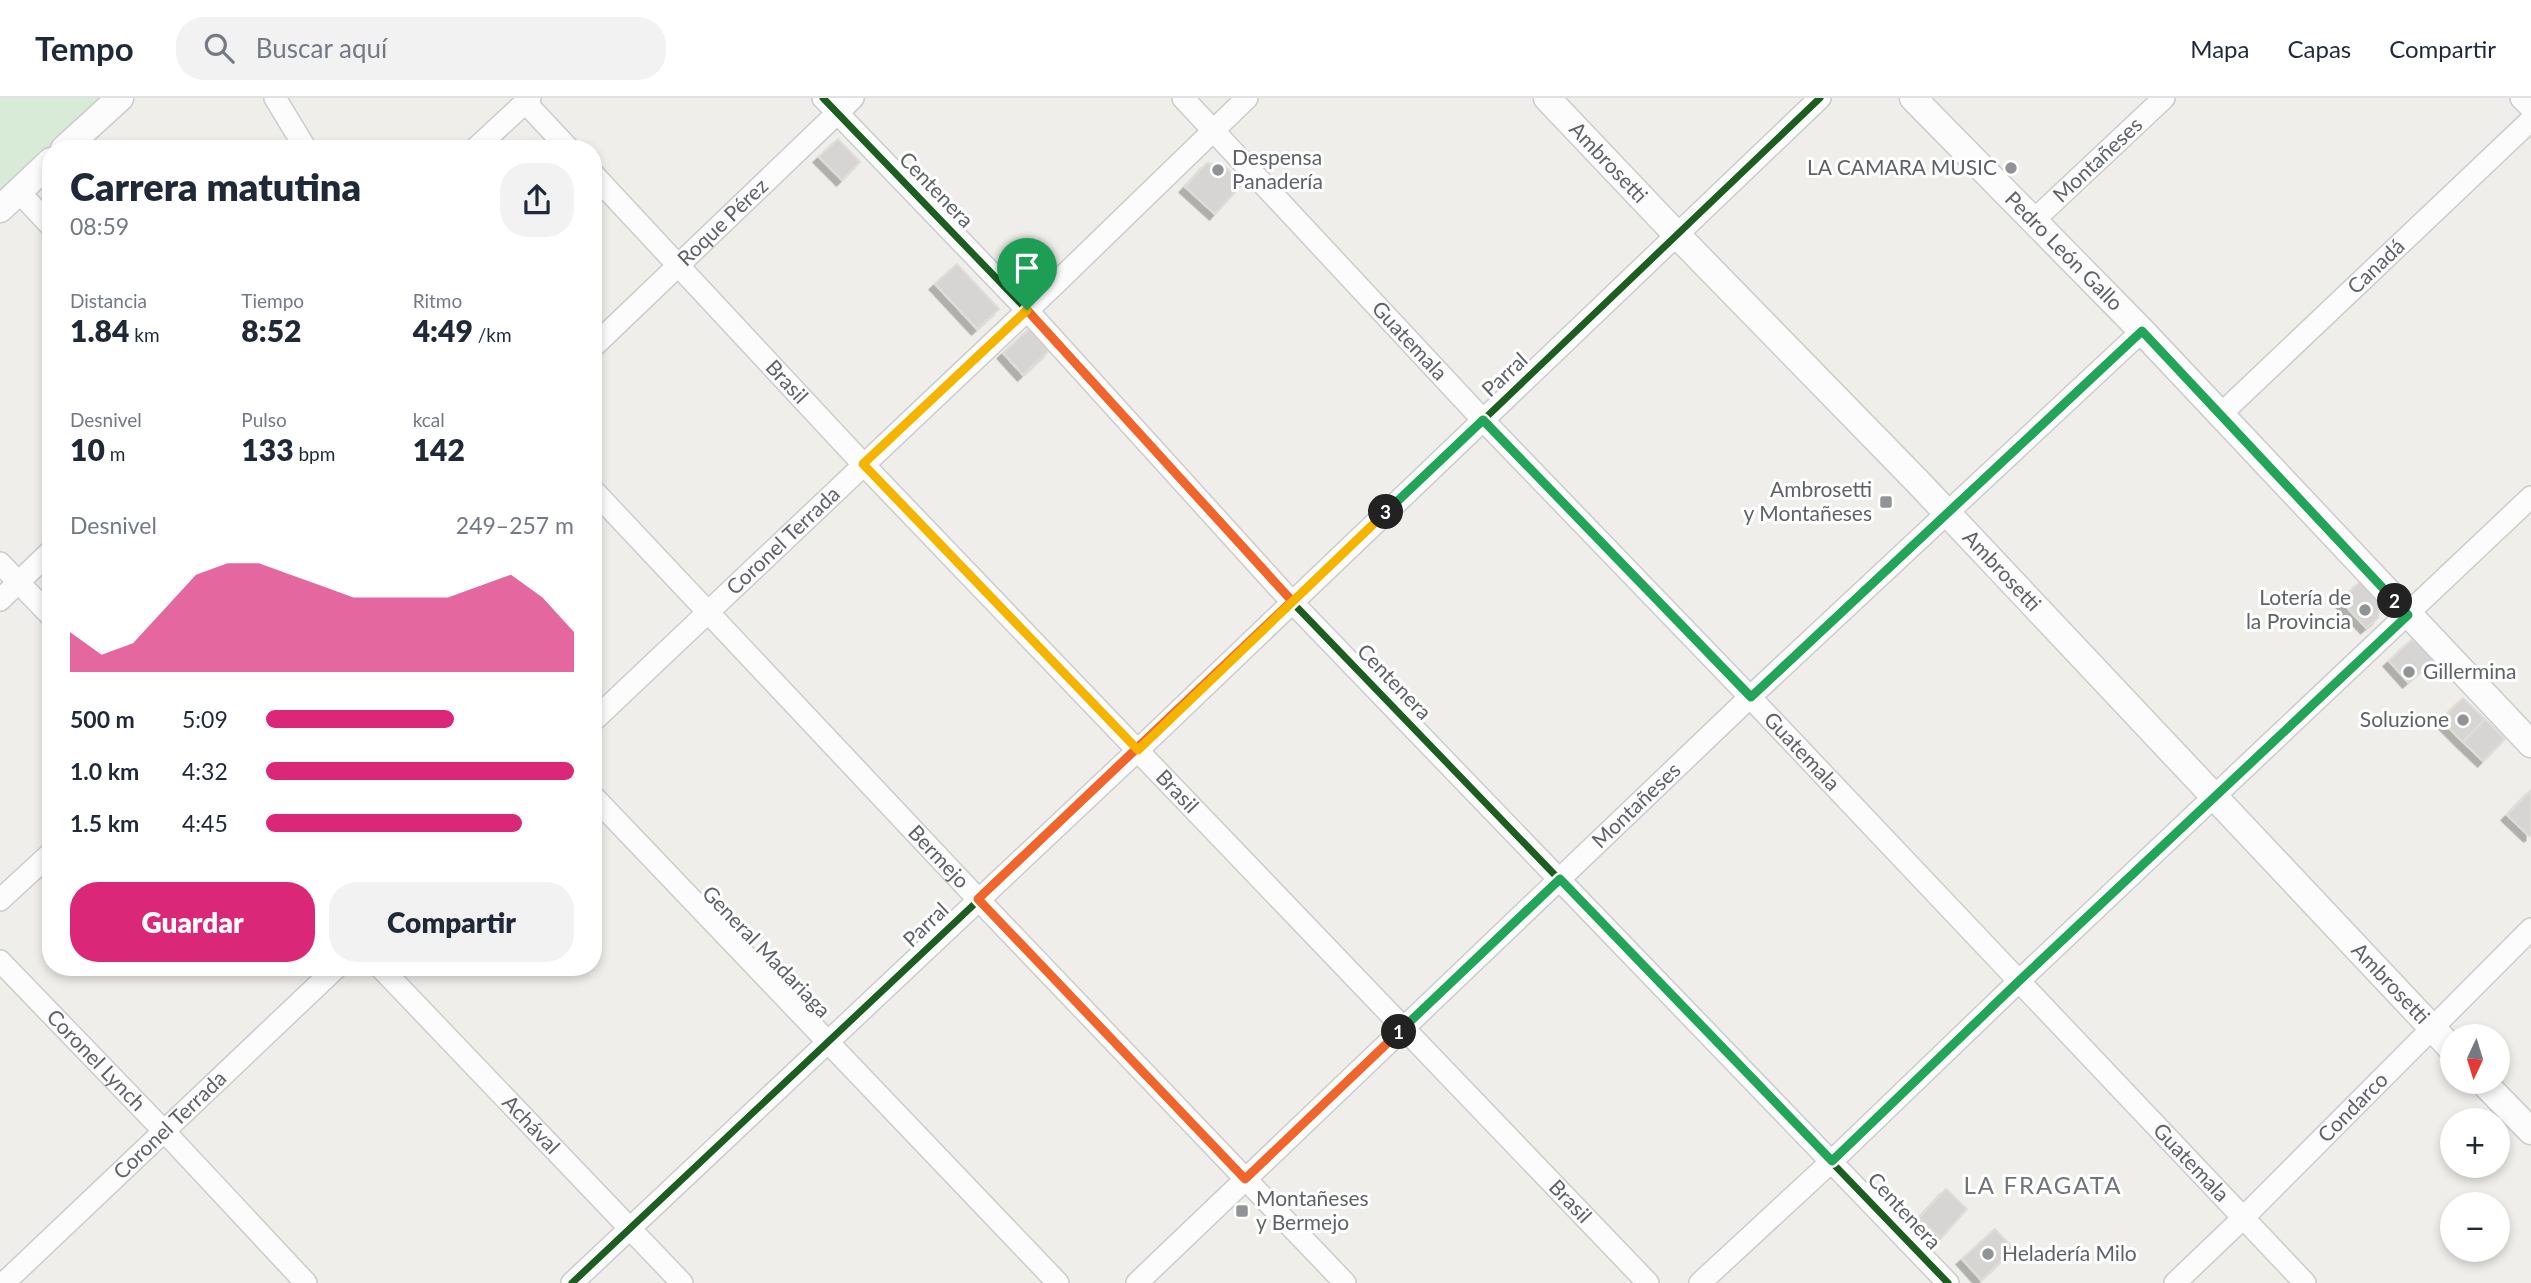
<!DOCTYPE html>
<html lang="es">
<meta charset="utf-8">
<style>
:root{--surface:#fff;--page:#f2f2f3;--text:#1f2937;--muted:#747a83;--line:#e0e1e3;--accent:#db2777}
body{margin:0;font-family:Lato,sans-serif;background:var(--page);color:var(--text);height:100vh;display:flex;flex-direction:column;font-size:26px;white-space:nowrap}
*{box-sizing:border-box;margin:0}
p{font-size:23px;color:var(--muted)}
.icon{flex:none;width:38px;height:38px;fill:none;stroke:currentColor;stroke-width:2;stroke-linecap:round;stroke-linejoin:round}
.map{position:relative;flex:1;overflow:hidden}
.details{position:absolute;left:42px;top:42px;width:560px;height:836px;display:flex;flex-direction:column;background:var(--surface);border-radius:28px;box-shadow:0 4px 10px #0003}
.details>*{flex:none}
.needle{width:46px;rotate:184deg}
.buttons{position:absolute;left:2440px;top:926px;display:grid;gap:14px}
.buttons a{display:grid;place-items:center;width:70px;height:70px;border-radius:50%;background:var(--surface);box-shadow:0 4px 10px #0003;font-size:35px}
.pin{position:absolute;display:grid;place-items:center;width:60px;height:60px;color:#fff;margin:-72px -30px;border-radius:50% 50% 50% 0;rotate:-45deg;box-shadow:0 0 7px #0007}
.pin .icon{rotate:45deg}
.km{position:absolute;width:35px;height:35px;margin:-18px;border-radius:50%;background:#222;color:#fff;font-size:19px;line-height:35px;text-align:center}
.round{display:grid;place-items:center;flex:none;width:74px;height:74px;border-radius:28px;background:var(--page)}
.summary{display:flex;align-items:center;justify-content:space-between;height:119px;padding:0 28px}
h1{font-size:38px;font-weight:800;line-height:52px}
.metrics{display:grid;grid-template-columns:repeat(3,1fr);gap:10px;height:119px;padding:7px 28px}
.metrics div{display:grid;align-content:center}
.metrics b{font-size:30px;font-weight:800}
.metrics small{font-size:19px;font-weight:400}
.metrics p{font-size:19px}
.chart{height:196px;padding:14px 28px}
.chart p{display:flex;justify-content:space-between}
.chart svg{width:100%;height:126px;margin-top:7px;fill:var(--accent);opacity:.7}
.button{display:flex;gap:14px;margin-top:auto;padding:14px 28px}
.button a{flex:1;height:80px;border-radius:28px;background:var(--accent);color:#fff;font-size:28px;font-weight:800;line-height:80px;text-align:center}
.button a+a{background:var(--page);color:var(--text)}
ul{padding:0 28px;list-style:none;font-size:23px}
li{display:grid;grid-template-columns:112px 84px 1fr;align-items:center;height:52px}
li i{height:18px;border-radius:9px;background:var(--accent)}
header{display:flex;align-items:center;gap:42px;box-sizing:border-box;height:98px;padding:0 35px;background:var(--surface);border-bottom:2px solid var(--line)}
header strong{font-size:33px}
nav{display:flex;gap:38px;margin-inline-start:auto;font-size:24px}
.search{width:490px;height:63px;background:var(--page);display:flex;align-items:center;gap:18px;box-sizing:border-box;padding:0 24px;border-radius:28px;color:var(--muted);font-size:26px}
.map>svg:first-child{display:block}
.green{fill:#d8ebd6}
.building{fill:#d6d5d3;stroke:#deddd9;stroke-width:2;filter:url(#shadow)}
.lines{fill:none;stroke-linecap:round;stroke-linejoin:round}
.minor-casing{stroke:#cbcccc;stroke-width:24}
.tertiary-casing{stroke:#cbcccc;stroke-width:29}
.minor{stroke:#fdfcfc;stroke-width:21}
.tertiary{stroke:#fdfcfc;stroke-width:26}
.cycleway-casing{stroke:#fff;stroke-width:11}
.cycleway{stroke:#1b5e20;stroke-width:7}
.split-1-casing{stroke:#fff;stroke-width:14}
.split-2-casing{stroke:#fff;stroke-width:14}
.split-3-casing{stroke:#fff;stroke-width:14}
.split-4-casing{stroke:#fff;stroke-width:14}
.split-1{stroke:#f0652b;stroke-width:9}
.split-2{stroke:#22a559;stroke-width:9}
.split-3{stroke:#22a559;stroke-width:9}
.split-4{stroke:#f5b400;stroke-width:9}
.poi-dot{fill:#919496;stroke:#fff;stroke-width:2.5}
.labels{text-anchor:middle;stroke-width:6;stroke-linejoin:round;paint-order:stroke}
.poi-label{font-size:21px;fill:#5f6368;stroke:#fff;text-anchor:start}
.street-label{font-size:21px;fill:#5f6368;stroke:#fff}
.quarter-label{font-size:24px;letter-spacing:2px;fill:#70757a;stroke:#fff}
</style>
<header>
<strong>Tempo</strong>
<div class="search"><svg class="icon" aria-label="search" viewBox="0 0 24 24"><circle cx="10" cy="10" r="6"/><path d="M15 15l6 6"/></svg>Buscar aquí</div>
<nav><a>Mapa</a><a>Capas</a><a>Compartir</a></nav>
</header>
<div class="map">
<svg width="2531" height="1185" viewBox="0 0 2531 1185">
<defs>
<filter id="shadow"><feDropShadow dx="-5.5" dy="5.5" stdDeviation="0" flood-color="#0004"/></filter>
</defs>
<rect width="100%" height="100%" fill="#efeeea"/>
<path class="green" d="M 0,0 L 102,0 L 0,93 Z"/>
<path class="building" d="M 838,41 L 860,64 L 842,82 L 819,59 Z
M 1207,65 L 1224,68 L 1243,85 L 1215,116 L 1185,89 Z
M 957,166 L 999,211 L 977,231 L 935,186 Z
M 1029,231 L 1049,253 L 1023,277 L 1003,255 Z
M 2361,483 L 2380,505 L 2378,520 L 2366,530 L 2340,502 Z
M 2411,542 L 2420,545 L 2434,561 L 2408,584 L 2389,563 Z
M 2463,600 L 2485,621 L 2463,644 L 2441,622 Z
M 2485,621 L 2505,641 L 2483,663 L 2463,644 Z
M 2531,692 L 2531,737 L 2529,738 L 2507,717 Z
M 1946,1091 L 1967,1111 L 1941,1140 L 1919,1120 Z
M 1995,1131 L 2014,1151 L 1981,1182 L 1962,1161 Z"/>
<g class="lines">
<defs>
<g id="minor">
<path d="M 275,0 L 306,51"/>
<path d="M 823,0 L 1027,212 L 1291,503 L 1948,1185"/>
<path id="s1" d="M 1183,0 L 1483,322 L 1750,599 L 2305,1185"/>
<path d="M 2521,0 L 2531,10"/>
<path d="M 525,4 L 569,51"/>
<path d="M 475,51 L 530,0"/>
<path id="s2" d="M 593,76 L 863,366 L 1648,1185"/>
<path d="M 18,93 L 51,128"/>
<path id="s3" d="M 2033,123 L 2164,0"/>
<path id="s4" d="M 593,249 L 853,0"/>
<path id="s5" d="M 2221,316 L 2531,22"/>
<path id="s6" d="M 593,392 L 978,801 L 1345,1185"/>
<path d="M 0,465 L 51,518"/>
<path d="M 0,502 L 51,453"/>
<path id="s7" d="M 593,623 L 1053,188 L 1247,0"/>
<path d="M 593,698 L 1058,1185"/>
<path d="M 0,802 L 51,755"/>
<path id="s8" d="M 0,863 L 164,1033 L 306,1185"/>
<path id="s9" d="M 381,870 L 682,1185"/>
<path id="s10" d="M 4,1185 L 336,870"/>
<path d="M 572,1185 L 1138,652 L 1820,0"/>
<path id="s11" d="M 1137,1185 L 1750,599 L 2142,233"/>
<path d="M 1700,1185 L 1832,1063 L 2019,883 L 2531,399"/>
<path id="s12" d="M 2175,1185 L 2242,1121 L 2531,831"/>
</g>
<g id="tertiary">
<path id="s13" d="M 1547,0 L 1678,138 L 1917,383 L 2452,951"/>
<path id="s14" d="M 1913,0 L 2142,233 L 2531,646"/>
<path d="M 64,51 L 120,0"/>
<path d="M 0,111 L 51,63"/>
<path d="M 2483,984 L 2531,1033"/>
</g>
</defs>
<use href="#minor" class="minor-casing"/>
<use href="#tertiary" class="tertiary-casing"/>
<use href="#minor" class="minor"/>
<use href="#tertiary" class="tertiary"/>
<defs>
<path id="cycleway" d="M 823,0 L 1027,212 L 1291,503 L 1948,1185
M 572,1185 L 1138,652 L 1820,0"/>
</defs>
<use href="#cycleway" class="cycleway-casing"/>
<use href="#cycleway" class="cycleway"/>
</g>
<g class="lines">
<defs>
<path id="split-1" d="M 1027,212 L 1292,503 L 978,801 L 1245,1081 L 1399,934"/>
<path id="split-2" d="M 1399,934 L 1560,781 L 1832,1063 L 2019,883 L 2408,517 L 2395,503"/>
<path id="split-3" d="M 1386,414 L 1483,322 L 1751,599 L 2142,233 L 2395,503"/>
<path id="split-4" d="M 1027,212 L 863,366 L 1138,652 L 1386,414"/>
</defs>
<use href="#split-1" class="split-1-casing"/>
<use href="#split-2" class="split-2-casing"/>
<use href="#split-3" class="split-3-casing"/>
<use href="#split-4" class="split-4-casing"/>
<use href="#split-1" class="split-1"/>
<use href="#split-2" class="split-2"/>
<use href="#split-3" class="split-3"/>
<use href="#split-4" class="split-4"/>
</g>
<g class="poi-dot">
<circle cx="2011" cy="70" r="7"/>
<circle cx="1218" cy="72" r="7"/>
<rect x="1879" y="397" width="14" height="14" rx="3.5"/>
<circle cx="2365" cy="512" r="7"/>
<circle cx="2409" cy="574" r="7"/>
<circle cx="2463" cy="622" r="7"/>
<rect x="1235" y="1106" width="14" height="14" rx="3.5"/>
<circle cx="1988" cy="1156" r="7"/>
</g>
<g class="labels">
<g class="poi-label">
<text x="1232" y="67">Despensa<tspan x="1232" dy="24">Panadería</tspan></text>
<text x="1997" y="77" text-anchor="end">LA CAMARA MUSIC</text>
<text x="1872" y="399" text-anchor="end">Ambrosetti<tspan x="1872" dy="24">y Montañeses</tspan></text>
<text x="2351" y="507" text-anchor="end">Lotería de<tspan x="2351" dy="24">la Provincia</tspan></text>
<text x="2423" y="581">Gillermina</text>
<text x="2449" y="629" text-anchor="end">Soluzione</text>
<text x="1256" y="1108">Montañeses<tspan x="1256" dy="24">y Bermejo</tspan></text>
<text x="2002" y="1163">Heladería Milo</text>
</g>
<g class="street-label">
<text dy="7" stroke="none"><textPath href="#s3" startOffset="89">Montañeses</textPath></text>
<text dy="7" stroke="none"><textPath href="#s13" startOffset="89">Ambrosetti</textPath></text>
<text transform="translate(936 92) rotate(46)" y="7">Centenera</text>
<text dy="7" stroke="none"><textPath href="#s4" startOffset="180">Roque Pérez</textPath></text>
<text dy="7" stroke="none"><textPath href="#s14" startOffset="215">Pedro León Gallo</textPath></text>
<text dy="7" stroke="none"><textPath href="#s5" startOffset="214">Canadá</textPath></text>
<text dy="7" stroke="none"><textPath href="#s1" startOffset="332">Guatemala</textPath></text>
<text transform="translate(1505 277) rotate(-43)" y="7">Parral</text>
<text dy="7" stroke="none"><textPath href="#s2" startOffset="284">Brasil</textPath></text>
<text dy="7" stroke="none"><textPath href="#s7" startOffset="262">Coronel Terrada</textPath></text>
<text dy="7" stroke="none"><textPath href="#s13" startOffset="656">Ambrosetti</textPath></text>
<text transform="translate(1394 584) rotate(46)" y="7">Centenera</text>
<text dy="7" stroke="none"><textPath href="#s1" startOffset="900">Guatemala</textPath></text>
<text dy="7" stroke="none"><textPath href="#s2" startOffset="850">Brasil</textPath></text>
<text dy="7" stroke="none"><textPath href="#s11" startOffset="691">Montañeses</textPath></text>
<text dy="7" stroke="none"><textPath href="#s6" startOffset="504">Bermejo</textPath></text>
<text transform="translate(926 827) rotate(-44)" y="7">Parral</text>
<text transform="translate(766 854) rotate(46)" y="7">General Madariaga</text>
<text dy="7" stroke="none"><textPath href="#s13" startOffset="1223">Ambrosetti</textPath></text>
<text dy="7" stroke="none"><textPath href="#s8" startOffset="138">Coronel Lynch</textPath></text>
<text dy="7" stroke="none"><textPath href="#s12" startOffset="250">Condarco</textPath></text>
<text dy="7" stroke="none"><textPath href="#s9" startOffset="217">Achával</textPath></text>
<text dy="7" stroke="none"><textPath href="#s10" startOffset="229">Coronel Terrada</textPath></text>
<text dy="7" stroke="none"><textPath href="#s1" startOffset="1466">Guatemala</textPath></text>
<text dy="7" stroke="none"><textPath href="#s2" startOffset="1418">Brasil</textPath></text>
<text transform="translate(1904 1113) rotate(47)" y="7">Centenera</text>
</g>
<g class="quarter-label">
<text x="2043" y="1096">LA FRAGATA</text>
</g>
</g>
</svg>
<div class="buttons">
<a><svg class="needle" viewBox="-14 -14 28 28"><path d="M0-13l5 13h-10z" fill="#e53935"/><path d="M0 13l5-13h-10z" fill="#747a83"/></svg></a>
<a>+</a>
<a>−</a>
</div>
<div class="pin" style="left:1027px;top:212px;background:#1e9e55"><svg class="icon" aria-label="arrive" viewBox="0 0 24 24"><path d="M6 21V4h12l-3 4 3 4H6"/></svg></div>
<b class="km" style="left:1399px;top:934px">1</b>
<b class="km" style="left:2395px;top:503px">2</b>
<b class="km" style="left:1386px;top:414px">3</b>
<section class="details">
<div class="summary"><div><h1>Carrera matutina</h1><p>08:59</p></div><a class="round"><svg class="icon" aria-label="share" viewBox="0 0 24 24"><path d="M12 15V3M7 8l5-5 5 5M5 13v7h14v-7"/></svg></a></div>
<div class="metrics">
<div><p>Distancia</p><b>1.84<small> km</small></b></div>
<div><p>Tiempo</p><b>8:52</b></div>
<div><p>Ritmo</p><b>4:49<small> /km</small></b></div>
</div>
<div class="metrics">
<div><p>Desnivel</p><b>10<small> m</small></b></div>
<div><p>Pulso</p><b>133<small> bpm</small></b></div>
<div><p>kcal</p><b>142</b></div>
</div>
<div class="chart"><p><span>Desnivel</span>249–257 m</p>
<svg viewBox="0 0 160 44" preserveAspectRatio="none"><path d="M0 44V30L10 38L20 34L30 22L40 10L50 6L60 6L70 10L80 14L90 18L100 18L110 18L120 18L130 14L140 10L150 18L160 30V44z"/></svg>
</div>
<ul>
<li><b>500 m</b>5:09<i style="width:61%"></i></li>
<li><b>1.0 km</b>4:32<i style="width:100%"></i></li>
<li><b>1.5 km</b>4:45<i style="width:83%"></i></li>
</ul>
<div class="button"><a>Guardar</a><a>Compartir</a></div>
</section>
</div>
